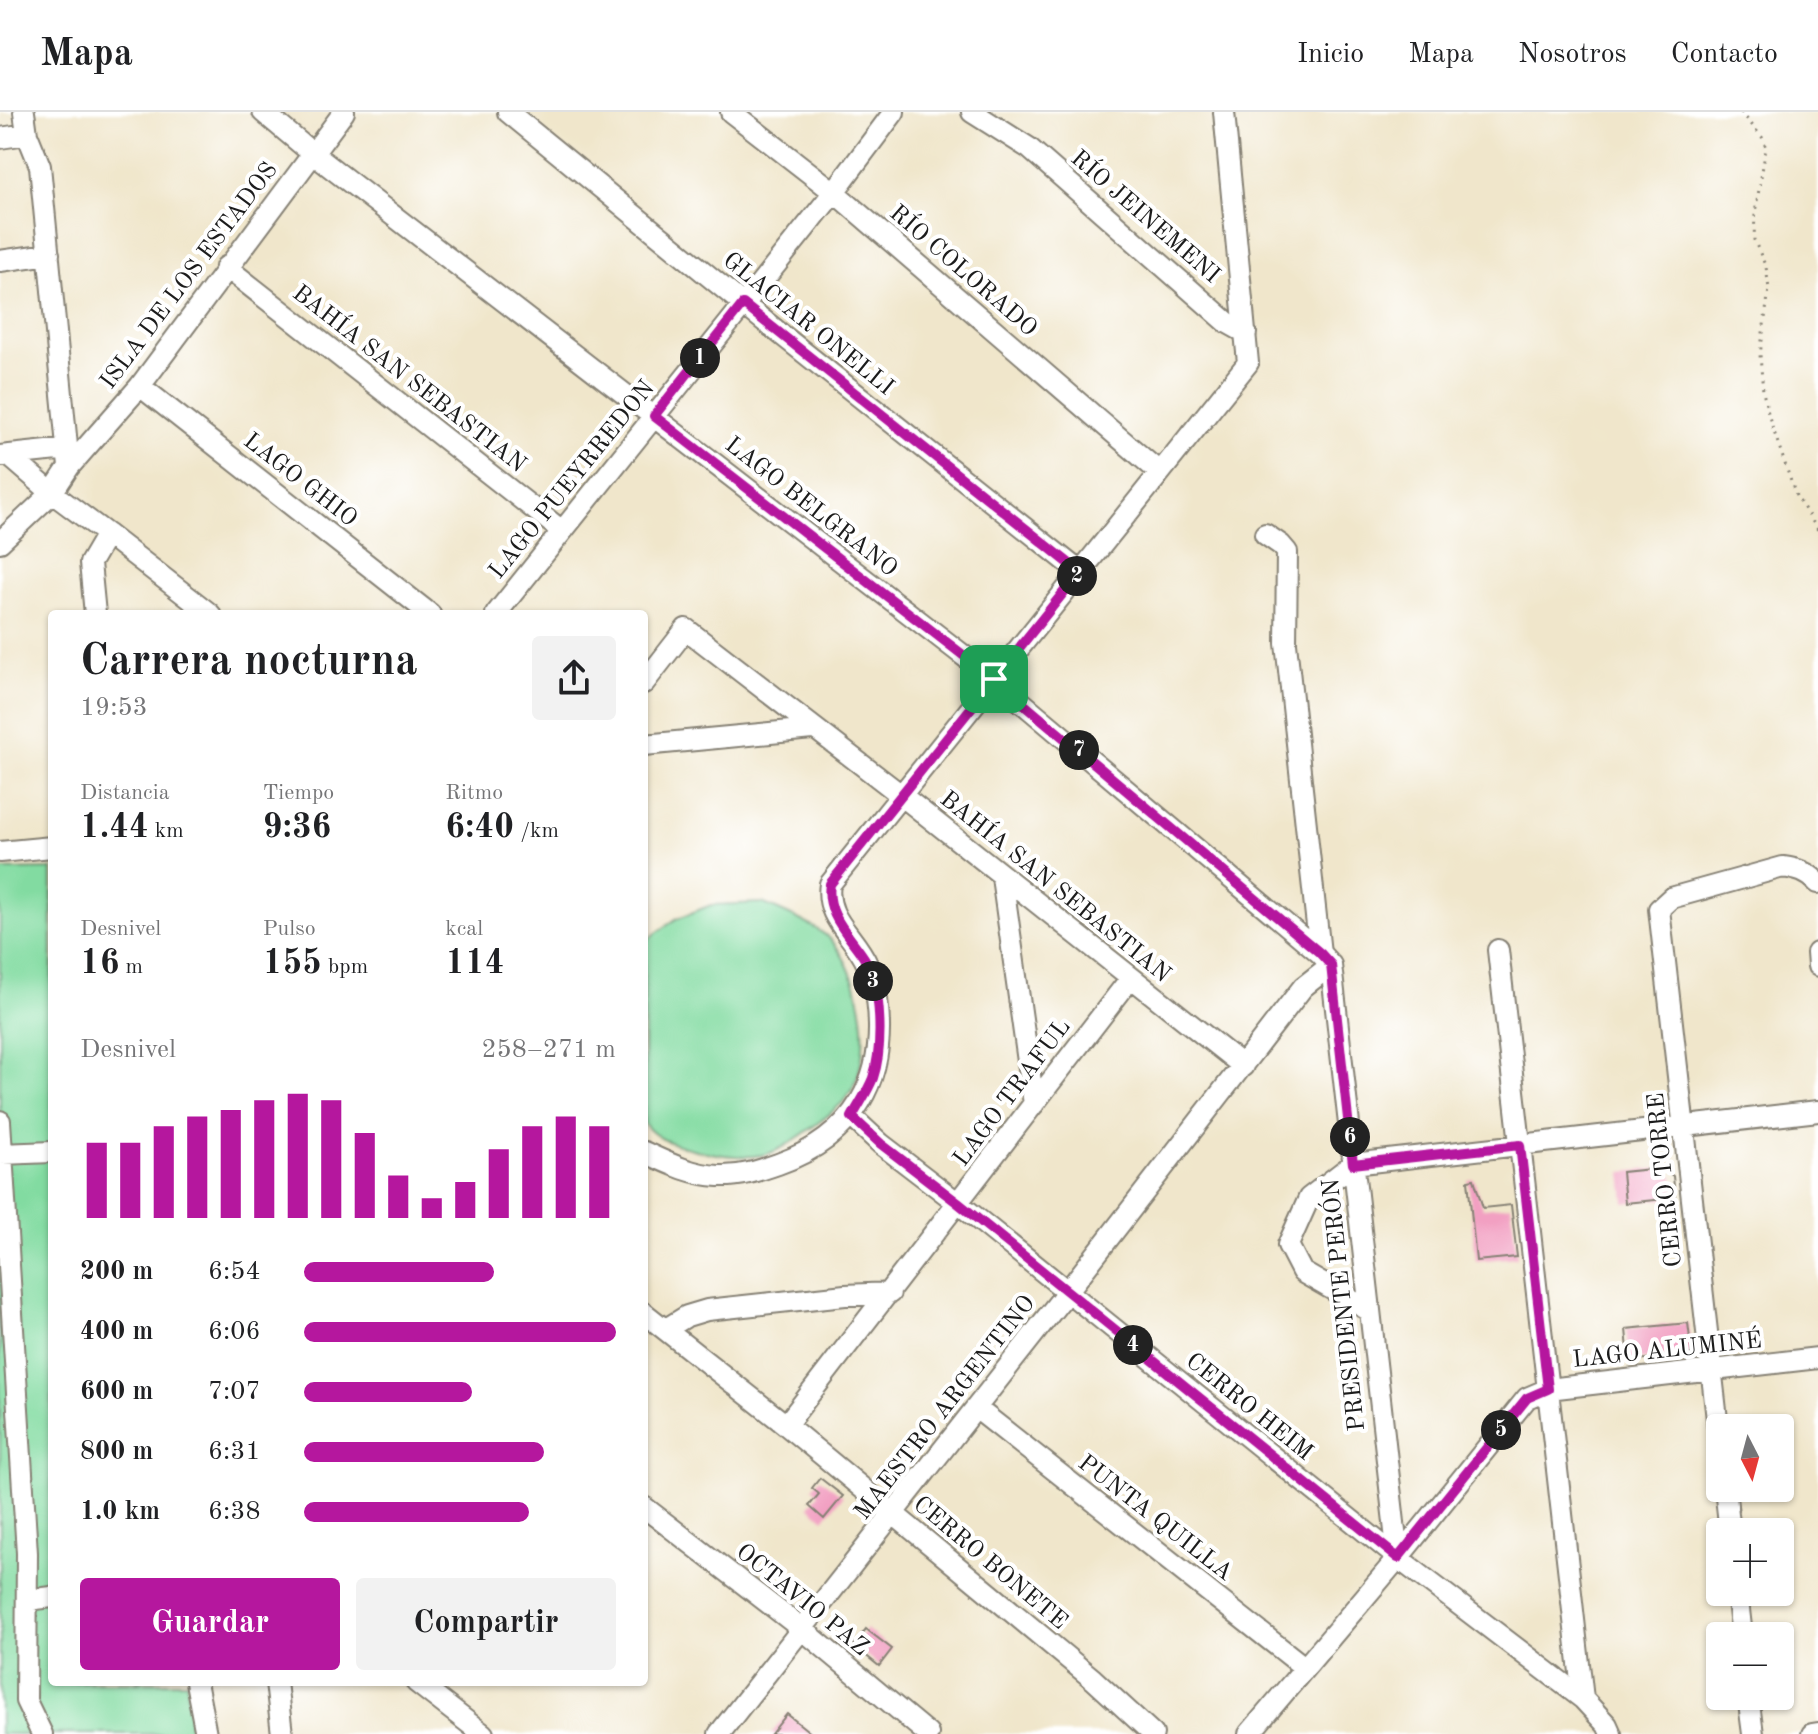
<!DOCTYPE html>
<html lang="es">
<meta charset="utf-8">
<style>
:root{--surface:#fff;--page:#f2f2f2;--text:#202124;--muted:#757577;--line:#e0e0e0;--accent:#b5179e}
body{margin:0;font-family:"Old Standard TT",serif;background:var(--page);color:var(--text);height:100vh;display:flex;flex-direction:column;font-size:30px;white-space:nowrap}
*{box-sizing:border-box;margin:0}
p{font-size:26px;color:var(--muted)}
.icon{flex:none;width:44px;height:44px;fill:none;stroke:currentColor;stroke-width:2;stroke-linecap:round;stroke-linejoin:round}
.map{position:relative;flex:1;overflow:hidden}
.details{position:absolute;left:48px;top:498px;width:600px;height:1076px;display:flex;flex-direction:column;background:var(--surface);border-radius:8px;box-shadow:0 2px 6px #0004}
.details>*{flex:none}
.needle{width:52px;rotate:174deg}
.fabs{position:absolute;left:1706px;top:1302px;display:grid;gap:16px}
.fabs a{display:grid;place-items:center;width:88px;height:88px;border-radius:8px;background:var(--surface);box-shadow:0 2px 6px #0004;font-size:40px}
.pin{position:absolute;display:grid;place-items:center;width:68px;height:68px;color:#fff;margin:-34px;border-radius:16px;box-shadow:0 4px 12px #0006}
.km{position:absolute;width:40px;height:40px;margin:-20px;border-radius:50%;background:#222;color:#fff;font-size:22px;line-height:40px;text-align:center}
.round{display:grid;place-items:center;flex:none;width:84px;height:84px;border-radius:8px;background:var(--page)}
.overview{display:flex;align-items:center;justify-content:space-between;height:136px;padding:0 32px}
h1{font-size:44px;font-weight:700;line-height:60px}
.stats{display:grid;grid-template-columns:repeat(3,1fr);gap:12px;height:136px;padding:8px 32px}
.stats div{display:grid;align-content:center}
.stats b{font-size:34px;font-weight:700}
.stats small{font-size:22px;font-weight:400}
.stats p{font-size:22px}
.chart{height:224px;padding:16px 32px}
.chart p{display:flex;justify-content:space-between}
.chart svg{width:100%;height:144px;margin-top:8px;stroke:var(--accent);stroke-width:6}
.button{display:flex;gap:16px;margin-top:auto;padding:16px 32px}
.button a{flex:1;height:92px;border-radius:8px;background:var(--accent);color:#fff;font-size:32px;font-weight:700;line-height:92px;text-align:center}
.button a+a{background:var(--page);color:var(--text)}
ul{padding:0 32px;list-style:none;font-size:26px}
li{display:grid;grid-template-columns:128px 96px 1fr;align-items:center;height:60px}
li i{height:20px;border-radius:10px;background:var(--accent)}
header{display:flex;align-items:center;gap:48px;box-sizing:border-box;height:112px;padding:0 40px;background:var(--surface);border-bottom:2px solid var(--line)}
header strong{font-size:38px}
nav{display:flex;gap:44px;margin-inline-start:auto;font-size:28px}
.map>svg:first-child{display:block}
.green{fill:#82dba1;stroke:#4f7c5e;stroke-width:2}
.building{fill:#f2a0c2}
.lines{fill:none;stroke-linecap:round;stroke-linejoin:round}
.minor-casing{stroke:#868174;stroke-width:24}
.path{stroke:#868174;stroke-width:3;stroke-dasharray:2 6;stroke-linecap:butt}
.minor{stroke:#fff;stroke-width:20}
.route-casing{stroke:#fff;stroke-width:16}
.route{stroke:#b5179e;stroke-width:10}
.labels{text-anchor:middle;stroke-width:8;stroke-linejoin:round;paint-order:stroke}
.street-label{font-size:24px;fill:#1c1c1c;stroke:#fff}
</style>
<header>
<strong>Mapa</strong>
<nav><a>Inicio</a><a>Mapa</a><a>Nosotros</a><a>Contacto</a></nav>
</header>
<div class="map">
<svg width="1818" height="1622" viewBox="0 0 1818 1622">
<rect width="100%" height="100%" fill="#fff"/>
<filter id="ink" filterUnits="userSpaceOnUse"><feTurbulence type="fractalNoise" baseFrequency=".0125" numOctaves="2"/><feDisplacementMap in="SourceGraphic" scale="16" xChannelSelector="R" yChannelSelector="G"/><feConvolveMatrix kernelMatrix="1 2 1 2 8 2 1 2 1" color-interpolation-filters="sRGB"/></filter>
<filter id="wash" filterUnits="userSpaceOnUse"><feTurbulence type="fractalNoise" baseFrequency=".006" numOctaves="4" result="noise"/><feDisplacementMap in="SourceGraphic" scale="32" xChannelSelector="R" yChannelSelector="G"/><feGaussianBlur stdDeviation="1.8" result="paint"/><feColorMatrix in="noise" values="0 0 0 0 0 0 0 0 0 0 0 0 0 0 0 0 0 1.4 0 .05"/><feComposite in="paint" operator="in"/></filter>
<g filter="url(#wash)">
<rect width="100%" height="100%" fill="#f0e6cb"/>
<path class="green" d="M 52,757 L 52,1570 L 187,1570 L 190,1622 L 0,1622 L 0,758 Z
M 762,791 C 779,798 821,816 832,829 C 863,866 876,942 848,984 C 839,997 790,1033 775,1039 C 754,1049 718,1043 696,1038 C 677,1033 655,1028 644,1011 L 644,830 L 676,807 L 711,793 Z"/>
<g id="blocks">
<path class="building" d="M 1661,1056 L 1673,1064 L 1675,1086 L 1625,1091 L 1622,1060 Z
M 1474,1067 L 1483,1096 L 1511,1093 L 1517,1145 L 1476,1149 L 1468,1068 Z
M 1688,1211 L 1692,1242 L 1629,1249 L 1626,1217 Z
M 820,1366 L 843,1384 L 824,1407 L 809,1394 L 819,1382 L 812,1376 Z
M 866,1517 L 892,1537 L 879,1554 L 853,1533 Z
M 787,1602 L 812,1622 L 771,1622 Z"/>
</g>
</g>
<g filter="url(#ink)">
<use href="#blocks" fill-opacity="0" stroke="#868174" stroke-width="2"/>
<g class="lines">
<defs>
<path id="minor" d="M 24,0 L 27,22 L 40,54 L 69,355
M 263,0 L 312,41 L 994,567 L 1320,841
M 508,0 L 743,192 L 1080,460
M 731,0 L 834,80 L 1159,360
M 972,0 L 1029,36 L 1228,211 L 1246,221
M 0,26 L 27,22
M 0,149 L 49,142
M 226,155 L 562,419
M 140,274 L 430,502
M 0,344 L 67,337
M 107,422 L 210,502
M 1265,422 L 1281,433 L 1287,440 L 1286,531 L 1320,841 L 1331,853 L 1398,1446
M 0,430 L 52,381 L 8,343
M 95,502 L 90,451 L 107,422 L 52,381 L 69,355 L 140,274 L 344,0
M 496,502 L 834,80 L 894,0
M 644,571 L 686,517 L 901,683 L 1243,954
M 644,633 L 812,617
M 0,740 L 52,735
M 1002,765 L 1034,992
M 1498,838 L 1583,1587
M 1817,841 L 1818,854
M 852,1005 L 881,1032 L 958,1091 L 1398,1446 L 1583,1587 L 1607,1613 L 1611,1622
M 0,1009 L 27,1441 L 26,1589 L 42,1622
M 644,1040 C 668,1051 692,1063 719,1064 C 740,1065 758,1059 778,1052 C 854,1025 888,967 877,887 C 876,876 872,861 867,852 C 855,824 824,806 830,772 L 1248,251 L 1224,0
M 1,1042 L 52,1040
M 1370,1199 L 1302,1160 L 1288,1133 L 1309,1086 L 1353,1052 L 1818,999
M 644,1201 L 786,1313 L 1093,1567 L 1153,1622
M 666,1217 L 687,1204 L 707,1198 L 845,1183 L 890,1181
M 976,1296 L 1304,1555
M 786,1313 L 1130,867
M 1720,1334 L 1659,797 L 1671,786 L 1783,755 C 1797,757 1808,760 1818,771
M 1725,1376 L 1730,1420
M 644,1395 L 802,1517 L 928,1622
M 1737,1480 L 1742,1524
M 28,1488 L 52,1485
M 196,1570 L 206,1622
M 276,1570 L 282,1622
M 416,1570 L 483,1622
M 1748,1584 L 1753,1622
M 719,1622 L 1067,1180 L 1303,875 L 1331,853
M 1249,1622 L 1398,1446 L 1527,1286 L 1548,1277 L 1818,1246
M 1812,1622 L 1818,1621"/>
</defs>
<use href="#minor" class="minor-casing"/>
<path class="path" d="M 1741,0 L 1762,25 L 1766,36 L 1755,101 L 1754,128 L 1766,155 L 1769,177 L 1760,243 L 1763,280 L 1769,305 L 1796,384 L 1818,418"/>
<use href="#minor" class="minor"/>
</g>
</g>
<g class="lines" filter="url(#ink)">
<defs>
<path id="route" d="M 994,567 L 654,304 L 743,192 L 1080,460 C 997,564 913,668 830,772 C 825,804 851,824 866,849 C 882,876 883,936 873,966 C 868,979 859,992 852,1005 L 881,1032 L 958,1091 L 1398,1446 L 1527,1286 L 1548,1277 L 1520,1033 L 1353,1052 L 1331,853 L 1320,841 L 994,567"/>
</defs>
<use href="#route" class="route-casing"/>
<use href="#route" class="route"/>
</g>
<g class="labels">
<g class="street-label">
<text transform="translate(1146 104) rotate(41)" y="8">RÍO JEINEMENI</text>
<text transform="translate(964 158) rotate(41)" y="8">RÍO COLORADO</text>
<text transform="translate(188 163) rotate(-53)" y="8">ISLA DE LOS ESTADOS</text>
<text transform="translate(809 211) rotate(39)" y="8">GLACIAR ONELLI</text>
<text transform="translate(410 266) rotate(38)" y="8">BAHÍA SAN SEBASTIAN</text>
<text transform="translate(301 367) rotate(38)" y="8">LAGO GHIO</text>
<text transform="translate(571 367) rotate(-51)" y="8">LAGO PUEYRREDON</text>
<text transform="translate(812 394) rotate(38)" y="8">LAGO BELGRANO</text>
<text transform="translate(1056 774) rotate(39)" y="8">BAHÍA SAN SEBASTIAN</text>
<text transform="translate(1011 980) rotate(-53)" y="8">LAGO TRAFUL</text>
<text transform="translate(1664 1068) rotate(-96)" y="8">CERRO TORRE</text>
<text transform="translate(1343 1193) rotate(-96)" y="8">PRESIDENTE PERÓN</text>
<text transform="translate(1667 1237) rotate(-6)" y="8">LAGO ALUMINÉ</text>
<text transform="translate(1250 1294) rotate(39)" y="8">CERRO HEIM</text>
<text transform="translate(944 1295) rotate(-52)" y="8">MAESTRO ARGENTINO</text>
<text transform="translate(1156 1405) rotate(38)" y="8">PUNTA QUILLA</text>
<text transform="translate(991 1450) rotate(40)" y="8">CERRO BONETE</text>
<text transform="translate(803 1487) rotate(39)" y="8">OCTAVIO PAZ</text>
</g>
</g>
</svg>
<div class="fabs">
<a><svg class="needle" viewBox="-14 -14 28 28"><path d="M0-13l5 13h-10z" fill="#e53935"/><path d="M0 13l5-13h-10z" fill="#757577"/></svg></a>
<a>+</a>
<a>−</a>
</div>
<div class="pin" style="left:994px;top:567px;background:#1e9e55"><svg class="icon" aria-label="arrive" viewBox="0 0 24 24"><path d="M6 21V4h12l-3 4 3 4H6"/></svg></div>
<b class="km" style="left:700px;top:246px">1</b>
<b class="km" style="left:1077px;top:464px">2</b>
<b class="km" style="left:873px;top:869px">3</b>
<b class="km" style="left:1133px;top:1233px">4</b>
<b class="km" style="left:1501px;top:1318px">5</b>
<b class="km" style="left:1350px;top:1025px">6</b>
<b class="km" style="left:1079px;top:638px">7</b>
<section class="details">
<div class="overview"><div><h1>Carrera nocturna</h1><p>19:53</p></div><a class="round"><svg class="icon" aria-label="share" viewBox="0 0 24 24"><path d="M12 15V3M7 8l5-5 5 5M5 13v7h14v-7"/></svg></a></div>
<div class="stats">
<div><p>Distancia</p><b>1.44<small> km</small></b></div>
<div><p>Tiempo</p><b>9:36</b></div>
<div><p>Ritmo</p><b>6:40<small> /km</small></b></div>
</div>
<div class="stats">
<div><p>Desnivel</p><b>16<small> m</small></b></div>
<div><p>Pulso</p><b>155<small> bpm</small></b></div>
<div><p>kcal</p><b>114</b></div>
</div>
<div class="chart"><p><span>Desnivel</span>258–271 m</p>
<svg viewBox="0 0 160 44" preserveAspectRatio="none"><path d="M5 44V21M15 44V21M25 44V16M35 44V13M45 44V11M55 44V8M65 44V6M75 44V8M85 44V18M95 44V31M105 44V38M115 44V33M125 44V23M135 44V16M145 44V13M155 44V16"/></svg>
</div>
<ul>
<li><b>200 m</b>6:54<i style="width:61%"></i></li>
<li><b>400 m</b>6:06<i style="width:100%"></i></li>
<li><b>600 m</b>7:07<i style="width:54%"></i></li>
<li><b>800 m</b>6:31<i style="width:77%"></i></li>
<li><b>1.0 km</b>6:38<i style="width:72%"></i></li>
</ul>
<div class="button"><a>Guardar</a><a>Compartir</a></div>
</section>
</div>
